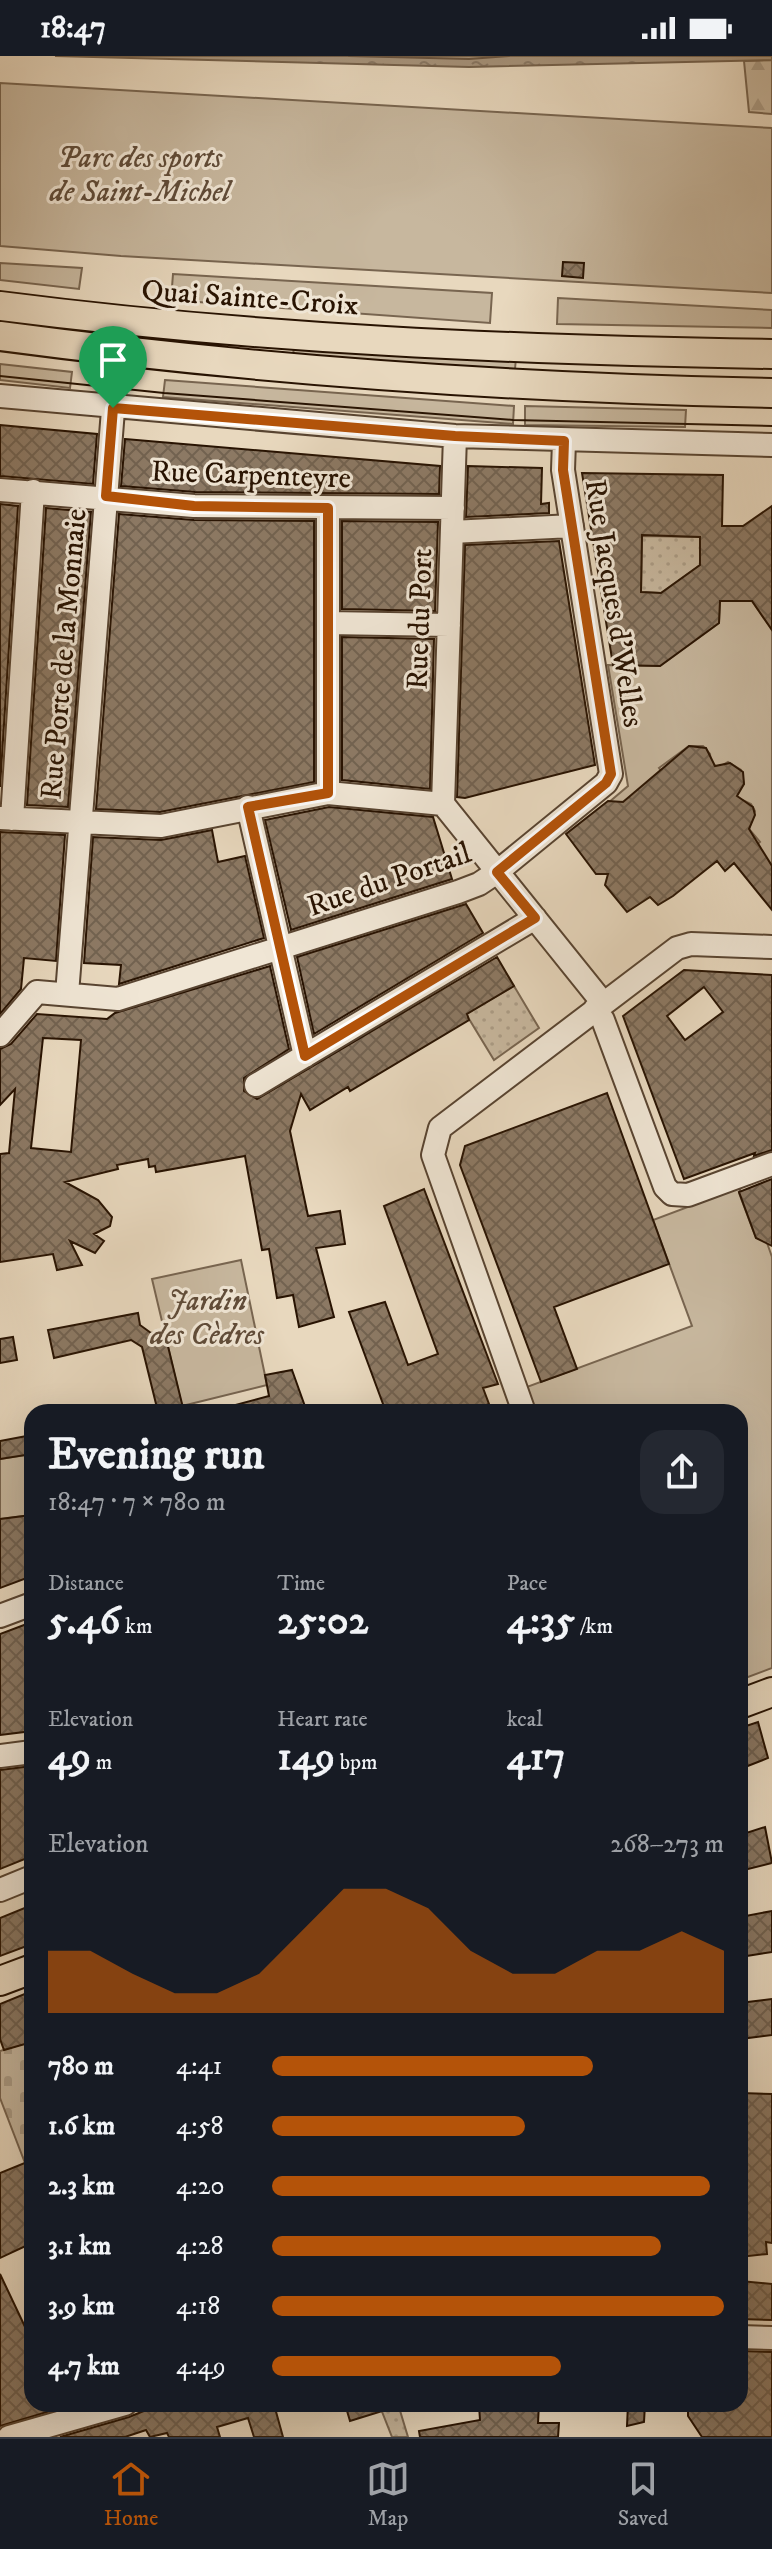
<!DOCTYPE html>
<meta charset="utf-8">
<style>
:root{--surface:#171b24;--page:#242831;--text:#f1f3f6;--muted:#9ea1a6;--line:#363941;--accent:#b45309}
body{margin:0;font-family:"IM FELL DW Pica",serif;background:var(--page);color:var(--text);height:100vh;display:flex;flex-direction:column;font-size:30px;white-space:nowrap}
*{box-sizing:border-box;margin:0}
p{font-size:26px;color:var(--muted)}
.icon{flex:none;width:44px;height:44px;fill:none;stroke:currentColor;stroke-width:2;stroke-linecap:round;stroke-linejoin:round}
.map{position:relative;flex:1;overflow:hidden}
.details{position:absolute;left:24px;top:1348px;width:724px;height:1008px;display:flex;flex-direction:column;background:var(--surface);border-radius:24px;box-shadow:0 8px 32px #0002}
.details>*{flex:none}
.pin{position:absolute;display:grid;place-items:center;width:68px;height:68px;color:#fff;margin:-82px -34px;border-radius:50% 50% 50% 0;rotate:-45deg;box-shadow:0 0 8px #0007}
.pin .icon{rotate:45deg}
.round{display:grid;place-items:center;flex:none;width:84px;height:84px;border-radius:24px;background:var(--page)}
.summary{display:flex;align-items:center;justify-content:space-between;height:136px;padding:0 24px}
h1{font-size:44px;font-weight:700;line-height:60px}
.figures{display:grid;grid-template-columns:repeat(3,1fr);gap:12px;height:136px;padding:8px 24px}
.figures div{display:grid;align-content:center}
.figures b{font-size:40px;font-weight:700}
.figures small{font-size:22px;font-weight:400}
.figures p{font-size:22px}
.chart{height:224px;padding:16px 24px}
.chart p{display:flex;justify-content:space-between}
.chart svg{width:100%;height:144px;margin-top:8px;fill:var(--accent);opacity:.7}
ul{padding:0 24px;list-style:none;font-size:26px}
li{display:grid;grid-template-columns:128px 96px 1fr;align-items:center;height:60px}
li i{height:20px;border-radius:10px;background:var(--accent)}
.status{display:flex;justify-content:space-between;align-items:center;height:56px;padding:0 40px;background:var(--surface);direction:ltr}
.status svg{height:22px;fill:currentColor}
.dock{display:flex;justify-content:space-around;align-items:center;height:112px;border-top:2px solid var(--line);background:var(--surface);font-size:22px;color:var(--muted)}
.dock a{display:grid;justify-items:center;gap:4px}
.dock .current{color:var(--accent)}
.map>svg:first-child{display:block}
.green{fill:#c7b79e;stroke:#786550;stroke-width:2}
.forest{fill:url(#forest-firs);stroke:#786550;stroke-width:2}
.cemetery{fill:url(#cemetery-stones);stroke:#786550;stroke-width:2}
.garden{fill:url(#garden-dots);stroke:#786550;stroke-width:2}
.water{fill:url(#water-ripples);stroke:#74614c;stroke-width:2}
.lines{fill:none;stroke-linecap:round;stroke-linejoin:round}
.shore{stroke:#685440;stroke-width:2}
.building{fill:url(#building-cross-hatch);stroke:#281302;stroke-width:2;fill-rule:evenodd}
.minor-casing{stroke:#584431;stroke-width:26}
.major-casing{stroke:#281302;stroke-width:32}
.minor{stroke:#f0e6d5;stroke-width:22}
.major{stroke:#e8d8be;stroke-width:28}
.tram{stroke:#281302;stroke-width:2}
.route-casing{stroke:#fff;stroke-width:16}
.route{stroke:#b45309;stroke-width:10}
.labels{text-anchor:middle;stroke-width:6;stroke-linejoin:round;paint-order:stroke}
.park-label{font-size:30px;font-style:italic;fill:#604c39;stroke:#f0e6d5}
.street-label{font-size:30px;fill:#281302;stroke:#f0e6d5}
</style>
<div class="status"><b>18:47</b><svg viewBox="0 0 49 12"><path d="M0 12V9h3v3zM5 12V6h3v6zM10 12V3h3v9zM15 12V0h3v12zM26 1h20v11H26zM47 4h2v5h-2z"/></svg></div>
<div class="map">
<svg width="772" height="2381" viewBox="0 0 772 2381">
<defs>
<pattern id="forest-firs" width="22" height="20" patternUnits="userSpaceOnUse" patternTransform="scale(2)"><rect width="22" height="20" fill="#c7b79e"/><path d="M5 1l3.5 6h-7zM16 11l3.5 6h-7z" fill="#ab9c86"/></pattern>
<pattern id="cemetery-stones" width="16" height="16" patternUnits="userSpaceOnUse" patternTransform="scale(2)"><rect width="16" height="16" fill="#c7b79e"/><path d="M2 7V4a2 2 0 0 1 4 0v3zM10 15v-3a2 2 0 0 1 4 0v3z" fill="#ab9c86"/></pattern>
<pattern id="garden-dots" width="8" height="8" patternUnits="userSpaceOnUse" patternTransform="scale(2)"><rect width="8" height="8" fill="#c7b79e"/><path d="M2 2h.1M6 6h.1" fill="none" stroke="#ab9c86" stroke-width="1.8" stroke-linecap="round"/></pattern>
<pattern id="water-ripples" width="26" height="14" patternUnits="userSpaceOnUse" patternTransform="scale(2)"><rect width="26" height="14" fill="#a7957e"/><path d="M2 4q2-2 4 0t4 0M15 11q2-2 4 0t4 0" fill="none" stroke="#887865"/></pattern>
<pattern id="building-cross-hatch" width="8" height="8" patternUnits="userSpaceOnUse" patternTransform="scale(2)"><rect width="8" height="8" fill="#8c7964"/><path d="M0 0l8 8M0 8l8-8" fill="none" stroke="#726250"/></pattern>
</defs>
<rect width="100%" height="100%" fill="#e8d8be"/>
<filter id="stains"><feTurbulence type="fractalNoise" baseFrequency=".0025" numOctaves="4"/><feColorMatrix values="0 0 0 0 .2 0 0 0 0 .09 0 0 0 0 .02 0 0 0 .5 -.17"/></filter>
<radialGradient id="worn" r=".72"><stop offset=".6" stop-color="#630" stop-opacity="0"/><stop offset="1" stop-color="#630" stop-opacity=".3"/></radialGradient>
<path class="green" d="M 0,27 L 772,72 L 772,237 L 121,200 L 0,190 Z
M 0,207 L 82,212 L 79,233 L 0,224 Z
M 173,218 L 492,237 L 490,267 L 171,244 Z
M 558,242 L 772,254 L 772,272 L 557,268 Z
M 294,289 L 516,302 L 515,313 L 293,301 Z
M 0,308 L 72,316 L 70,332 L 0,324 Z
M 165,324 L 514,350 L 513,368 L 163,341 Z
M 525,350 L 686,354 L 685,371 L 525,369 Z
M 720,545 L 752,545 L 772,574 L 772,810 L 769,806 L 735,807 L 760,786 L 749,773 L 755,755 L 751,748 L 734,740 L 744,728 L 741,714 L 728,706 L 712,715 L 710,698 L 703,690 L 689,690 L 659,712 L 665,720 L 633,745 L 608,747 L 628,730 L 608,609 L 660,610 L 719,567 Z
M 741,1131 L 739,1137 L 756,1182 L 766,1184 L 772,1201 L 772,1612 L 740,1624 L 740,1356 L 533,1356 L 524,1332 L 692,1270 L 653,1164 Z
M 241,1204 L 267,1329 L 182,1350 L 152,1223 Z
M 32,1398 L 32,1459 L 0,1463 L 0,1403 Z"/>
<path class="forest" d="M 772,4 L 772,58 L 749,56 L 744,5 Z"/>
<path class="cemetery" d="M 32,1985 L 32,2104 L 25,2107 L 0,2042 L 0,1995 Z"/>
<path class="garden" d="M 642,480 L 700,481 L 700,509 L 661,537 L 641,536 Z
M 514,930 L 539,972 L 494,1004 L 466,958 Z
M 379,2348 L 398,2348 L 408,2381 L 392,2381 Z"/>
<path class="water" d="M 55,0 L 772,0 L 772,4 L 469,11 Z"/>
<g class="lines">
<path class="shore" d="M 349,0 L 469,3 L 509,0"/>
</g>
<path class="building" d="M 563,206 L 584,207 L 583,222 L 562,220 Z
M 0,369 L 97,378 L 93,428 L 0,420 Z
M 125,383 L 440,410 L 439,438 L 195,436 L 121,430 Z
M 468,410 L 542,412 L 541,448 L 549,447 L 549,457 L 466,461 Z
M 582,417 L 723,419 L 722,470 L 743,470 L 772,450 L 772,574 L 752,545 L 720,545 L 719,567 L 660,610 L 613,609 ZM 642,479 L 700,481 L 700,509 L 661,537 L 641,536 Z
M 0,448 L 18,450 L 0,731 Z
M 46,452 L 91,456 L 68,751 L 27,749 Z
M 119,458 L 194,464 L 314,465 L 314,726 L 160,756 L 96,753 Z
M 342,465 L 438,466 L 435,555 L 342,553 Z
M 559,485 L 595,709 L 465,742 L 457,741 L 465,489 Z
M 342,581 L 434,583 L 430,733 L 342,724 Z
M 689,690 L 706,692 L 715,710 L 730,707 L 743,716 L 744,728 L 737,740 L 753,751 L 755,759 L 749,773 L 772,810 L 772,854 L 734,807 L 725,815 L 717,805 L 673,840 L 658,849 L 650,841 L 627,856 L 605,829 L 608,818 L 596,818 L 566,778 L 608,745 L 623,746 Z
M 329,751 L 433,761 L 452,823 L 291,874 L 265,764 Z
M 212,774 L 218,806 L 245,800 L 264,882 L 119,928 L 121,909 L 84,907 L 93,781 L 161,784 Z
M 0,776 L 65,779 L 56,905 L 24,902 L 21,933 L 0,958 Z
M 466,848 L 483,877 L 314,978 L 297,901 Z
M 497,901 L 514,930 L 467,958 L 469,964 L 350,1035 L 348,1031 L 310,1054 L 301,1038 L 290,1075 L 308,1160 L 340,1155 L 345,1188 L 316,1192 L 334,1261 L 299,1271 L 293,1239 L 277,1242 L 269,1193 L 262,1194 L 245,1100 L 156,1116 L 155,1110 L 149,1111 L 148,1103 L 117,1109 L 118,1113 L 65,1126 L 98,1144 L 112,1161 L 110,1170 L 94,1178 L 104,1185 L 95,1197 L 70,1185 L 82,1209 L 57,1214 L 53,1198 L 0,1206 L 0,1098 L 9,1097 L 15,1033 L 0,1049 L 0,993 L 11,988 L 37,958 L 107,963 L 115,957 L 270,910 L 289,993 L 244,1022 L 244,1035 L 257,1043 ZM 43,982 L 81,984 L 71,1096 L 31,1092 Z
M 684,914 L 772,919 L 772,1094 L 754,1100 L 755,1097 L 684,1123 L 623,960 ZM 704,931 L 723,956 L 685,984 L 667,960 Z
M 607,1037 L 669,1208 L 554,1251 L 577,1313 L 541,1326 L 460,1109 L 465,1090 Z
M 772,1123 L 772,1190 L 756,1182 L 739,1136 Z
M 424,1133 L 498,1328 L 483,1332 L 489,1348 L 468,1356 L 386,1356 L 349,1256 L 385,1246 L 408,1309 L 438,1298 L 384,1150 Z
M 138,1257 L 140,1269 L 151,1277 L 164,1274 L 184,1356 L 158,1356 L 142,1291 L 131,1284 L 54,1302 L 48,1274 Z
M 13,1281 L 17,1304 L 0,1307 L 0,1283 Z
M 292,1314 L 307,1356 L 229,1356 L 228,1351 L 269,1340 L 265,1319 Z
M 32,1379 L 32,1398 L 0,1403 L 0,1385 Z
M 32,1459 L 32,1520 L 0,1532 L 0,1463 Z
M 32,1566 L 32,1675 L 0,1679 L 0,1578 Z
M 758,1666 L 768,1702 L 740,1713 L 740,1672 Z
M 32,1710 L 32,1800 L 0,1813 L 0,1714 Z
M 765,1771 L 772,1807 L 740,1815 L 740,1779 Z
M 32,1849 L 32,1888 L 0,1900 L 0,1862 Z
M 772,1855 L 772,1896 L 740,1901 L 740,1861 Z
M 32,1935 L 32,1986 L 4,1994 L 0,1983 L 0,1948 Z
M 772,1943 L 772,1979 L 740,1983 L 740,1947 Z
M 740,2037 L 772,2038 L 772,2187 L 766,2186 L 767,2198 L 740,2201 Z
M 32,2104 L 32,2187 L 0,2202 L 0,2117 Z
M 0,2218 L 27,2275 L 32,2274 L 32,2348 L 74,2348 L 0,2370 Z
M 740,2225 L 772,2228 L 772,2264 L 740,2263 Z
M 740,2295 L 772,2296 L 772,2381 L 702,2381 L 688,2360 L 688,2348 L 740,2348 Z
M 161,2348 L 280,2348 L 275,2352 L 283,2381 L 254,2381 L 248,2362 L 217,2371 L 220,2381 L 169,2381 L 167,2377 L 150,2381 L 146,2374 L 125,2381 L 60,2381 L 129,2361 Z
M 345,2348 L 392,2348 L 392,2352 L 350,2365 Z
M 539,2348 L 538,2367 L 559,2367 L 558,2381 L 420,2381 L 419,2375 L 480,2364 L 479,2349 Z
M 628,2348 L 645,2348 L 644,2366 L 627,2370 Z"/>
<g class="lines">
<defs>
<path id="minor" d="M 0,340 L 455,380 L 772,389
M 0,434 L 194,450 L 453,452
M 452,476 L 572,470
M 328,567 L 449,569
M 328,737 L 328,452
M 443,748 L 455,380
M 443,748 L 603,947
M 248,751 L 305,1000
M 0,762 L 161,770 L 328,737 L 443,748
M 12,763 L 33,435
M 67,938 L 120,265
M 595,953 L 603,964 L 665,1131 L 672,1138 L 688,1139 L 772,1108
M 0,979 L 37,936 L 118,943 L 458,836 L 479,828 L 497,816 L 606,727 L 611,718 L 563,414 L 564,385
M 256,1029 L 535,862
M 524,1356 L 433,1099 L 440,1072 L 677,892 L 691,888 L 772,891
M 0,1560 L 32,1548
M 0,1700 L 32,1696
M 0,1834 L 32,1821
M 740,2281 L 772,2282
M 9,2381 L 125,2348"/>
<path id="major" d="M 0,250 C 256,283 514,294 772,298
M 0,280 C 255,314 514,332 772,337
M 740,1648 L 772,1636
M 0,1925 L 32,1913"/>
</defs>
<use href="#minor" class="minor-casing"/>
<use href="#major" class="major-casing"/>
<use href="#minor" class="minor"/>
<use href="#major" class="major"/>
<path class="tram" d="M 0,320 L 164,337 L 513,364 L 772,370"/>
</g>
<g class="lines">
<defs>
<path id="route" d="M 113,352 L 455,380 L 564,385 L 563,414 L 611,718 L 606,727 L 497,816 L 535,862 L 305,1000 L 248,751 L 328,737 L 328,452 L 194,450 L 106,440 Z"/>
</defs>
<use href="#route" class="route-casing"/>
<use href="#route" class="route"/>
</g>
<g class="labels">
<g class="park-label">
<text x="140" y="111">Parc des sports<tspan x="140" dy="34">de Saint-Michel</tspan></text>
<text x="207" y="1254">Jardin<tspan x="207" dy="34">des Cèdres</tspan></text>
</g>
<g class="street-label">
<text transform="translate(250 241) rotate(4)" y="10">Quai Sainte-Croix</text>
<text transform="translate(251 418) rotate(2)" y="10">Rue Carpenteyre</text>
<text transform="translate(615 547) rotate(81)" y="10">Rue Jacques d'Welles</text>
<text transform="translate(419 563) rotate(-88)" y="10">Rue du Port</text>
<text transform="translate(63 598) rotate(-85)" y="10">Rue Porte de la Monnaie</text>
<text transform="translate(389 823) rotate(-19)" y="10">Rue du Portail</text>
</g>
</g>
<rect width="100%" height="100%" filter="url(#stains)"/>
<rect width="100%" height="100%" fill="url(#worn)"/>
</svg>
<div class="pin" style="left:113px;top:352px;background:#1e9e55"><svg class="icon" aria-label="arrive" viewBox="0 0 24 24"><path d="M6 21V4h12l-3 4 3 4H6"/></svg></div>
<section class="details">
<div class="summary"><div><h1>Evening run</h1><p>18:47 · 7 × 780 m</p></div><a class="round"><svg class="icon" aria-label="share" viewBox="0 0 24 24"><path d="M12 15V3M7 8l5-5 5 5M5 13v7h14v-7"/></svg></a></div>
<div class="figures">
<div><p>Distance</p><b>5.46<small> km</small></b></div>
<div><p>Time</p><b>25:02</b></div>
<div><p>Pace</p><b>4:35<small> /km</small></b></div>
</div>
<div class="figures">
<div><p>Elevation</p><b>49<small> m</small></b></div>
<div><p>Heart rate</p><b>149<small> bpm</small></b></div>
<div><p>kcal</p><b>417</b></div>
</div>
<div class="chart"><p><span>Elevation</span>268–273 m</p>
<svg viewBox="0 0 160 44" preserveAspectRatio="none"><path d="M0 44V25L10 25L20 32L30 38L40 38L50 32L60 19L70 6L80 6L90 12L100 25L110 32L120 32L130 25L140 25L150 19L160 25V44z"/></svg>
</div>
<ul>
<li><b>780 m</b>4:41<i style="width:71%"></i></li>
<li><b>1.6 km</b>4:58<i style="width:56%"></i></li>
<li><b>2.3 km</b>4:20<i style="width:97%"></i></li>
<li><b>3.1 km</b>4:28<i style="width:86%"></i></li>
<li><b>3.9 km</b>4:18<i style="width:100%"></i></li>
<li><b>4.7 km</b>4:49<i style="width:64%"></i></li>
</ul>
</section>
</div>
<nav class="dock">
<a class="current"><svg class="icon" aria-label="home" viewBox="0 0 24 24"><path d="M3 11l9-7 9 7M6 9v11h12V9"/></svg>Home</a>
<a><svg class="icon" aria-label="map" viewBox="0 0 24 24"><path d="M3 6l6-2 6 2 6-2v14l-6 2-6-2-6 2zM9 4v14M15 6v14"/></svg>Map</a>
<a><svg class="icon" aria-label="saved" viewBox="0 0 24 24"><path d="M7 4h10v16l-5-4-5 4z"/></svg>Saved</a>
</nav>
